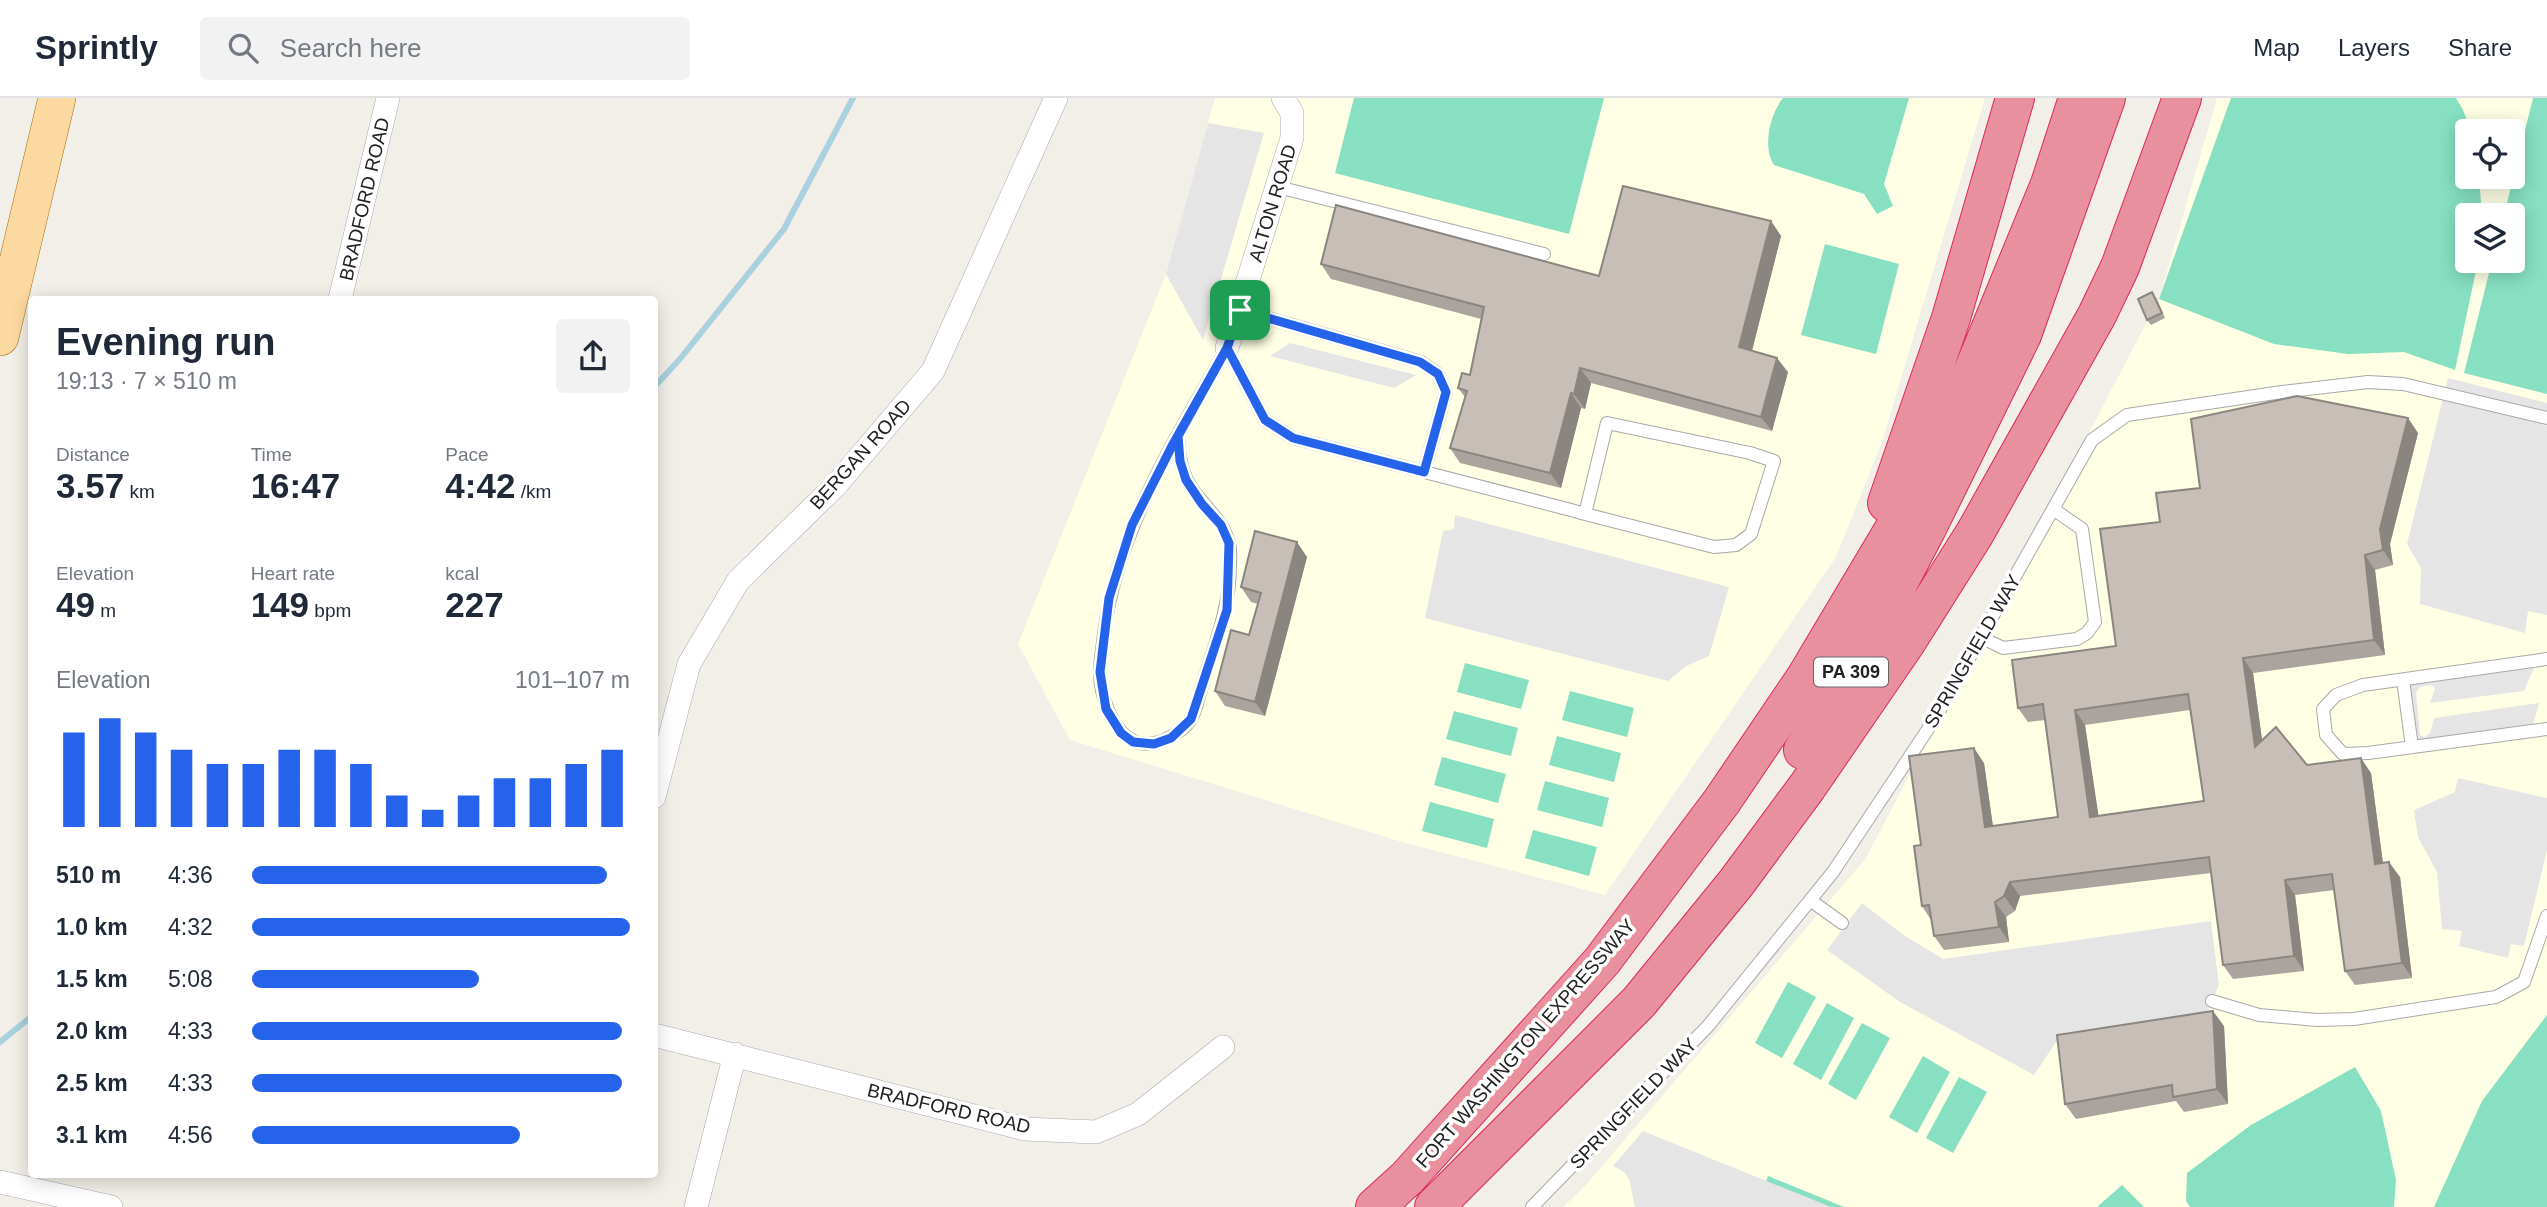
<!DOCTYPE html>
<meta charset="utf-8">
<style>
:root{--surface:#fff;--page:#f2f2f3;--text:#1f2937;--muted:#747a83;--line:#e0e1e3;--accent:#2563eb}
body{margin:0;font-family:Arial,sans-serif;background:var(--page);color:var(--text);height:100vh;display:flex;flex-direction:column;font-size:26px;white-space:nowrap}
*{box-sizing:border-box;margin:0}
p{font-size:23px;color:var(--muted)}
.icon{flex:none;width:38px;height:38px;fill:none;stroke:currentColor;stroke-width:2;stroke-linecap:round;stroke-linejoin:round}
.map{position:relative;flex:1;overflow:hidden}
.panel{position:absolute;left:28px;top:198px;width:630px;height:882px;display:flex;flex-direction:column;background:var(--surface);border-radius:7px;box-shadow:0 4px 18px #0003}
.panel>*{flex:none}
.buttons{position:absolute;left:2455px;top:21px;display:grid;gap:14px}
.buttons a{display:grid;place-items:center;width:70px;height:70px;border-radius:7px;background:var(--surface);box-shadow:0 4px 18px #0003;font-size:35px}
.pin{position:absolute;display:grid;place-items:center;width:60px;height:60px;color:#fff;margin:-30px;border-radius:14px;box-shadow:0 4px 10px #0006}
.round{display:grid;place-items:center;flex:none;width:74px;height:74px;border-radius:7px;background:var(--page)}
.overview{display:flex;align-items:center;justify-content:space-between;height:119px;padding:0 28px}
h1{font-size:38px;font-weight:600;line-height:52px}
.metrics{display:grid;grid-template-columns:repeat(3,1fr);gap:10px;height:119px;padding:7px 28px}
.metrics div{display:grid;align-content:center}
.metrics b{font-size:35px;font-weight:600}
.metrics small{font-size:19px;font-weight:400}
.metrics p{font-size:19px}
.chart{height:196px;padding:14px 28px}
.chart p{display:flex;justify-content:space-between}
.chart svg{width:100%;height:126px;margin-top:7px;stroke:var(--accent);stroke-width:6}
ul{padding:0 28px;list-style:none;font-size:23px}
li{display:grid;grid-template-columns:112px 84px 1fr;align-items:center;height:52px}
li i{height:18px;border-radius:9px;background:var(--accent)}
header{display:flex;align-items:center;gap:42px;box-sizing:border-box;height:98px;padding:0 35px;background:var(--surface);border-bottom:2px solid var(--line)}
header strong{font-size:33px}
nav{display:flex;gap:38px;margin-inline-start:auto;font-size:24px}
.search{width:490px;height:63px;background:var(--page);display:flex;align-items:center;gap:18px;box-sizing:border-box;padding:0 24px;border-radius:7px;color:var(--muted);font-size:26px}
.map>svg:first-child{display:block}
.education{fill:#feffe4;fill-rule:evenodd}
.pitch{fill:#86e0c1}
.parking{fill:#e5e5e5}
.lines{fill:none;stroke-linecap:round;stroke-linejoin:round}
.stream{stroke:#a9d1df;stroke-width:6}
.lane-casing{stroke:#a8a8a8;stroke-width:14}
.street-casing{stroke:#a8a8a8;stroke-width:24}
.primary-casing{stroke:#9f7000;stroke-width:38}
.highway-casing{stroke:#dd285f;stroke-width:40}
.lane{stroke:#fff;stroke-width:12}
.street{stroke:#fff;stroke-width:23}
.primary{stroke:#fdd9a2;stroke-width:37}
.highway{stroke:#e8909d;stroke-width:38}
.wall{fill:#aba39d;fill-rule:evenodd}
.shaded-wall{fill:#8b8580}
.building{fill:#c7beb7;stroke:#8b8580;stroke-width:2;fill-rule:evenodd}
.route-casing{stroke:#fff;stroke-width:14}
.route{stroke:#2563eb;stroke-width:9}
.labels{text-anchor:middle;stroke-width:7;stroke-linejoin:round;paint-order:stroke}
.shield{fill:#fff;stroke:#646464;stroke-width:2}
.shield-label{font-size:18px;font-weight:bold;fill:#212121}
.street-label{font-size:19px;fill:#212121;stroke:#fff}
</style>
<header>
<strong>Sprintly</strong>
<div class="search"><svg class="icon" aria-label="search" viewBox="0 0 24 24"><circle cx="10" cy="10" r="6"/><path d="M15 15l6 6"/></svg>Search here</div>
<nav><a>Map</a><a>Layers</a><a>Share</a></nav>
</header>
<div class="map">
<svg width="2547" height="1109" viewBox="0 0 2547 1109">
<rect width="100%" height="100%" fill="#f2efe8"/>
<path class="education" d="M 1215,0 L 1985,0 L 1881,347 L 1836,459 L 1605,797 L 1402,744 L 1070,642 L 1018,546 L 1166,176 Z
M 2217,0 L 2547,0 L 2547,1109 L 1563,1109 L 1585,1088 L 1866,760 L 2159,201 ZM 2468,33 L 2513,33 L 2513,79 L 2468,79 ZM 2468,117 L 2513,117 L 2513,163 L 2468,163 Z"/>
<path class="pitch" d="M 1354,0 L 1604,0 L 1569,136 L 1335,75 Z
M 1783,0 L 1909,0 L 1884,86 L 1893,108 L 1877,116 L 1864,96 L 1774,67 C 1762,49 1770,16 1783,0 Z
M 2231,0 L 2456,0 L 2463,12 L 2471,33 L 2468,33 L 2468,79 L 2479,79 L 2482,117 L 2468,117 L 2468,163 L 2478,163 L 2455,272 L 2404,254 L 2348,256 L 2274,246 L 2159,201 Z
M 2533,0 L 2547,0 L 2547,296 L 2464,275 L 2492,163 L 2513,163 L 2513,117 L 2504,117 Z
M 1825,146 L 1899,166 L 1876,256 L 1801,237 Z
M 1465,565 L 1529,582 L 1521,611 L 1457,594 Z
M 1570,593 L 1634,610 L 1627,639 L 1562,622 Z
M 1454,613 L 1518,630 L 1511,658 L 1446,641 Z
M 1557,638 L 1621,655 L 1614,684 L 1549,667 Z
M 1442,659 L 1506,676 L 1498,705 L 1434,687 Z
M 1545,683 L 1609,700 L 1602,729 L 1537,712 Z
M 1430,704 L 1494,721 L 1487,750 L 1422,733 Z
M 1533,732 L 1597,749 L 1589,778 L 1525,760 Z
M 1788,884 L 1816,899 L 1782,960 L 1755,945 Z
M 1827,905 L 1854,920 L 1821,982 L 1793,966 Z
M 2547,917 L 2547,1109 L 2434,1109 L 2482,1003 Z
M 1862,925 L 1890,940 L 1856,1002 L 1828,986 Z
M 1923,958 L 1950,974 L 1917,1035 L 1889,1019 Z
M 2355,969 L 2381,1013 L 2396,1082 L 2394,1109 L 2190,1109 L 2186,1103 L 2187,1075 L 2251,1027 Z
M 1959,979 L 1987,994 L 1953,1055 L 1926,1040 Z
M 1768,1078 L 1844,1109 L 1777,1109 L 1759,1102 Z
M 2122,1087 L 2144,1109 L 2097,1109 Z"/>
<path class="parking" d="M 1208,25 L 1264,35 L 1203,242 L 1166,176 Z
M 1290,245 L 1416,277 L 1394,290 L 1270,258 Z
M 2448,280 L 2547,305 L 2547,517 L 2528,513 L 2525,535 L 2420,506 L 2421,470 L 2407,446 Z
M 1455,417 L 1729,489 L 1709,558 L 1686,568 L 1668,583 L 1425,520 L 1443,433 L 1454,431 Z
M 2537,563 L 2524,593 L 2430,605 L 2435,590 L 2432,587 L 2420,589 L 2416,594 L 2420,637 L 2425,639 L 2430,635 L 2434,620 L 2539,605 L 2531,633 L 2412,649 L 2403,582 Z
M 2458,680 L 2547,700 L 2547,752 L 2524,848 L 2511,846 L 2508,860 L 2459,848 L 2462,833 L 2442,831 L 2437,774 L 2418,739 L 2414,712 L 2455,694 Z
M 1862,805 L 1905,838 L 1943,861 L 2211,823 L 2219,887 L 2207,915 L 2056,944 L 2034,977 L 1900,904 L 1827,852 Z
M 1643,1033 L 1831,1109 L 1635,1109 L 1629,1081 L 1624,1074 L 1613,1068 Z"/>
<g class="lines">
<path class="stream" d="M 654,289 L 680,261 L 784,131 L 853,0
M 0,944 L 32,918"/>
<defs>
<path id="lane" d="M 1278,89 L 1544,156
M 1240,212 L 1421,264 L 1438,276 L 1446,294 L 1424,374
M 1227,250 L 1265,322 L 1293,340 L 1571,412 L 1585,416 L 1714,449 L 1736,447 L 1751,436 L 1774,363 L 1750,355 L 1607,325 L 1585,416
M 1178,338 C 1179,353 1180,366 1186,380 C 1196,403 1224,420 1229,446 C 1231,452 1230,460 1230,467 C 1230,509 1215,546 1203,585 C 1199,596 1197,611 1191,621 C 1186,630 1172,639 1162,643 C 1121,659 1100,606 1100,573 C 1100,561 1103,548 1104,536 C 1117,431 1176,341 1227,250
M 1981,539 L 2003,550 L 2077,541 L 2087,535 L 2095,524 L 2082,431 L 2053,411
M 2547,561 L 2363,587 L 2336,597 L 2323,611 L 2326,637 L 2343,656 L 2368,655 L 2547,631
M 2403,582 L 2412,649
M 1810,802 L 1842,825
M 2212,903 L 2259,917 L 2317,922 L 2354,921 L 2496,899 L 2524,884 L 2547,818
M 1532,1109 L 1708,928 L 1833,774 L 1934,622 L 2092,342 L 2127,317 L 2282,294 L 2368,284 L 2403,286 L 2547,320"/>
<path id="street" d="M 340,201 L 388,0
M 1227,250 L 1292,40 L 1292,15 L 1283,0
M 654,699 L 689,566 L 738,483 L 836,387 L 933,273 L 1056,0
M 654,937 L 1025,1031 L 1096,1034 L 1138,1016 L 1223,949
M 0,1084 L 111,1109
M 696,1109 L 735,956"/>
<path id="primary" d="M 0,239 L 57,0"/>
<path id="highway" d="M 1887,405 L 1951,220 L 2015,0
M 1803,652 L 1856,566 L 1927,430 L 2022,237 L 2106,0
M 1375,1109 L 1407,1080 L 1602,863 L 1722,703 L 1806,579 L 1909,406 L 1955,317 L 2050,86 L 2078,0
M 1434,1109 L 1639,904 L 1736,785 L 1807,689 L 1905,546 L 1975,435 L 2097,217 L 2120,169 L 2182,0"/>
</defs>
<use href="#lane" class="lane-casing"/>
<use href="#street" class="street-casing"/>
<use href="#primary" class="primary-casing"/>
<use href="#highway" class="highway-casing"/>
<use href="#lane" class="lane"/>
<use href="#street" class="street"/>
<use href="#primary" class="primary"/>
<use href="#highway" class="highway"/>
</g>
<path class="wall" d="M 1771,123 L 1781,138 L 1752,253 L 1788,274 L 1772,333 L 1591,285 L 1585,311 L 1581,310 L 1561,390 L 1460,365 L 1450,350 L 1465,299 L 1458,290 L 1470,277 L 1481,221 L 1331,181 L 1321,166 L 1599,178 Z
M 2156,199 L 2165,220 L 2151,227 L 2147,222 Z
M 2418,335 L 2390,446 L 2393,467 L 2375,472 L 2385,557 L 2253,575 L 2262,642 L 2307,667 L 2371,675 L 2383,765 L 2400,779 L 2412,880 L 2355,887 L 2345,873 L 2334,792 L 2295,797 L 2304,873 L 2233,881 L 2223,867 L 2211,775 L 2020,798 L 2015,813 L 2006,819 L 2009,844 L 1944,852 L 1934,838 L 1931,822 L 1922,808 L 1921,747 L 1984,665 L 1993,728 L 2058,719 L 2045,622 L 2028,624 L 2018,610 L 2116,548 L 2160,424 L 2200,390 ZM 2190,612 L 2204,703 L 2098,718 L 2085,627 Z
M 1307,459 L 1265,618 L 1225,608 L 1215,593 L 1249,537 L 1258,506 L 1251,504 L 1241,489 Z
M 2224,928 L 2228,1006 L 2184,1014 L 2176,1003 L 2076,1021 L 2065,1006 Z"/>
<path class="shaded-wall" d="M 1771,123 L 1781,138 L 1749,264 L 1739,249 Z
M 1777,260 L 1788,274 L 1772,333 L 1761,319 Z
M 1580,270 L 1591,285 L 1585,311 L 1574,296 Z
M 1571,295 L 1581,310 L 1561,390 L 1550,375 Z
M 2408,320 L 2418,335 L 2390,446 L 2393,467 L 2383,452 L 2380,431 Z
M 1297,444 L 1307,459 L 1265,618 L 1255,604 Z
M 2365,457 L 2375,472 L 2385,557 L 2374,542 Z
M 2243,560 L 2253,575 L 2265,664 L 2255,649 Z
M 2075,612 L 2085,627 L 2101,734 L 2090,719 Z
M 1974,650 L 1984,665 L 1995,744 L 1985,729 Z
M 2361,660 L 2371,675 L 2385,781 L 2375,766 Z
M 2389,764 L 2400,779 L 2412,880 L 2402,865 Z
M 2285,782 L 2295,797 L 2304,873 L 2294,858 Z
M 2010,784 L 2020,798 L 2015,813 L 2004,798 Z
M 1995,804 L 2006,819 L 2009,844 L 1999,829 Z
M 2213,913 L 2224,928 L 2228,1006 L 2217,991 Z"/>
<path class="building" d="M 1623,88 L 1771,123 L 1739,249 L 1777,260 L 1761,319 L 1580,270 L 1574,296 L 1571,295 L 1550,375 L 1450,350 L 1467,293 L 1458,290 L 1462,275 L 1470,277 L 1484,209 L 1321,166 L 1336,107 L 1599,178 Z
M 2152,194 L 2162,215 L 2147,222 L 2138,201 Z
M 2297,298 L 2408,320 L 2380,431 L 2383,452 L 2365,457 L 2374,542 L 2243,560 L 2255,649 L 2276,629 L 2307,667 L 2361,660 L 2375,766 L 2389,764 L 2402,865 L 2345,873 L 2332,776 L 2285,782 L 2294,858 L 2223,867 L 2209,759 L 2010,784 L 2004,798 L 1995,804 L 1999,829 L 1934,838 L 1929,807 L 1922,808 L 1914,748 L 1921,747 L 1909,658 L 1974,650 L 1985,729 L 2058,719 L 2043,606 L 2018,610 L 2012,562 L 2116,548 L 2100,431 L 2160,424 L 2156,395 L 2200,390 L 2191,321 ZM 2188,596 L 2204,703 L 2090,719 L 2075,612 Z
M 1255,433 L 1297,444 L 1255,604 L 1215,593 L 1231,532 L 1249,537 L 1261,495 L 1241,489 Z
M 2213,913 L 2217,991 L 2173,999 L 2172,987 L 2065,1006 L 2057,937 Z"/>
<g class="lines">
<defs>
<path id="route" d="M 1240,212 L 1227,250 L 1172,348 L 1132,427 L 1109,500 L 1100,574 L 1106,611 L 1121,635 L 1133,644 L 1154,646 L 1171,640 L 1191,621 L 1227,512 L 1229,445 L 1221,427 L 1202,406 L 1186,382 L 1180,363 L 1178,338 L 1227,250 L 1265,322 L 1293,340 L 1424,374 L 1446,294 L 1438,276 L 1420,264 L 1240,212"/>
</defs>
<use href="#route" class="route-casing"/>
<use href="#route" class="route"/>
</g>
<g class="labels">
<rect class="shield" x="1814" y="559.5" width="74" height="29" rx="5"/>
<g class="shield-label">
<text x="1851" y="580">PA 309</text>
</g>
<g class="street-label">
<text transform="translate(364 101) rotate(-77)" y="7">BRADFORD ROAD</text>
<text transform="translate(1272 105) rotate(-73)" y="7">ALTON ROAD</text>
<text transform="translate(860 356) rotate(-48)" y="7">BERGAN ROAD</text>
<text transform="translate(1972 553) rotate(-60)" y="7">SPRINGFIELD WAY</text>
<text transform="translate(1525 945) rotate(-49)" y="7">FORT WASHINGTON EXPRESSWAY</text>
<text transform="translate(1633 1005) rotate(-46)" y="7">SPRINGFIELD WAY</text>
<text transform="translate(949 1010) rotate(13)" y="7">BRADFORD ROAD</text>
</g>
</g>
</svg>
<div class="buttons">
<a><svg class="icon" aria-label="locate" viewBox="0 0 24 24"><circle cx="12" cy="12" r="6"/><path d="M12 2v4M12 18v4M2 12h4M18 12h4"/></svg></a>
<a><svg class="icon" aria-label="layers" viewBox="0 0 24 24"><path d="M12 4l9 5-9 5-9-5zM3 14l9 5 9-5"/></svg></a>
</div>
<div class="pin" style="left:1240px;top:212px;background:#1e9e55"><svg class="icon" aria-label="arrive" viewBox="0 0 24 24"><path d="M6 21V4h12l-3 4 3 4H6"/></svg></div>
<section class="panel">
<div class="overview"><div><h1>Evening run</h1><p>19:13 · 7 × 510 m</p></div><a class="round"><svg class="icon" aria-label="share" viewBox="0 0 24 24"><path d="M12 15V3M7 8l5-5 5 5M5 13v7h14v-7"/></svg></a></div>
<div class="metrics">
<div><p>Distance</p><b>3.57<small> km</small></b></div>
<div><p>Time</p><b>16:47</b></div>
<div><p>Pace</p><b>4:42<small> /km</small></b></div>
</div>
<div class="metrics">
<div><p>Elevation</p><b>49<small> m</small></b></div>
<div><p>Heart rate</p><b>149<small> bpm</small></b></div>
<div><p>kcal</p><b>227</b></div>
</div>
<div class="chart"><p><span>Elevation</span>101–107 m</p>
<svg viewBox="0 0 160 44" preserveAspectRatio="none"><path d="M5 44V11M15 44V6M25 44V11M35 44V17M45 44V22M55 44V22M65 44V17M75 44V17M85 44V22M95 44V33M105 44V38M115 44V33M125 44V27M135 44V27M145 44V22M155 44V17"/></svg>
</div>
<ul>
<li><b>510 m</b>4:36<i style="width:94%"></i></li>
<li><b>1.0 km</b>4:32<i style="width:100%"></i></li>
<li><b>1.5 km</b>5:08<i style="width:60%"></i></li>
<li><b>2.0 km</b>4:33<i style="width:98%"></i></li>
<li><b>2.5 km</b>4:33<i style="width:98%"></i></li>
<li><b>3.1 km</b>4:56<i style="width:71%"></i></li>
</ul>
</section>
</div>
